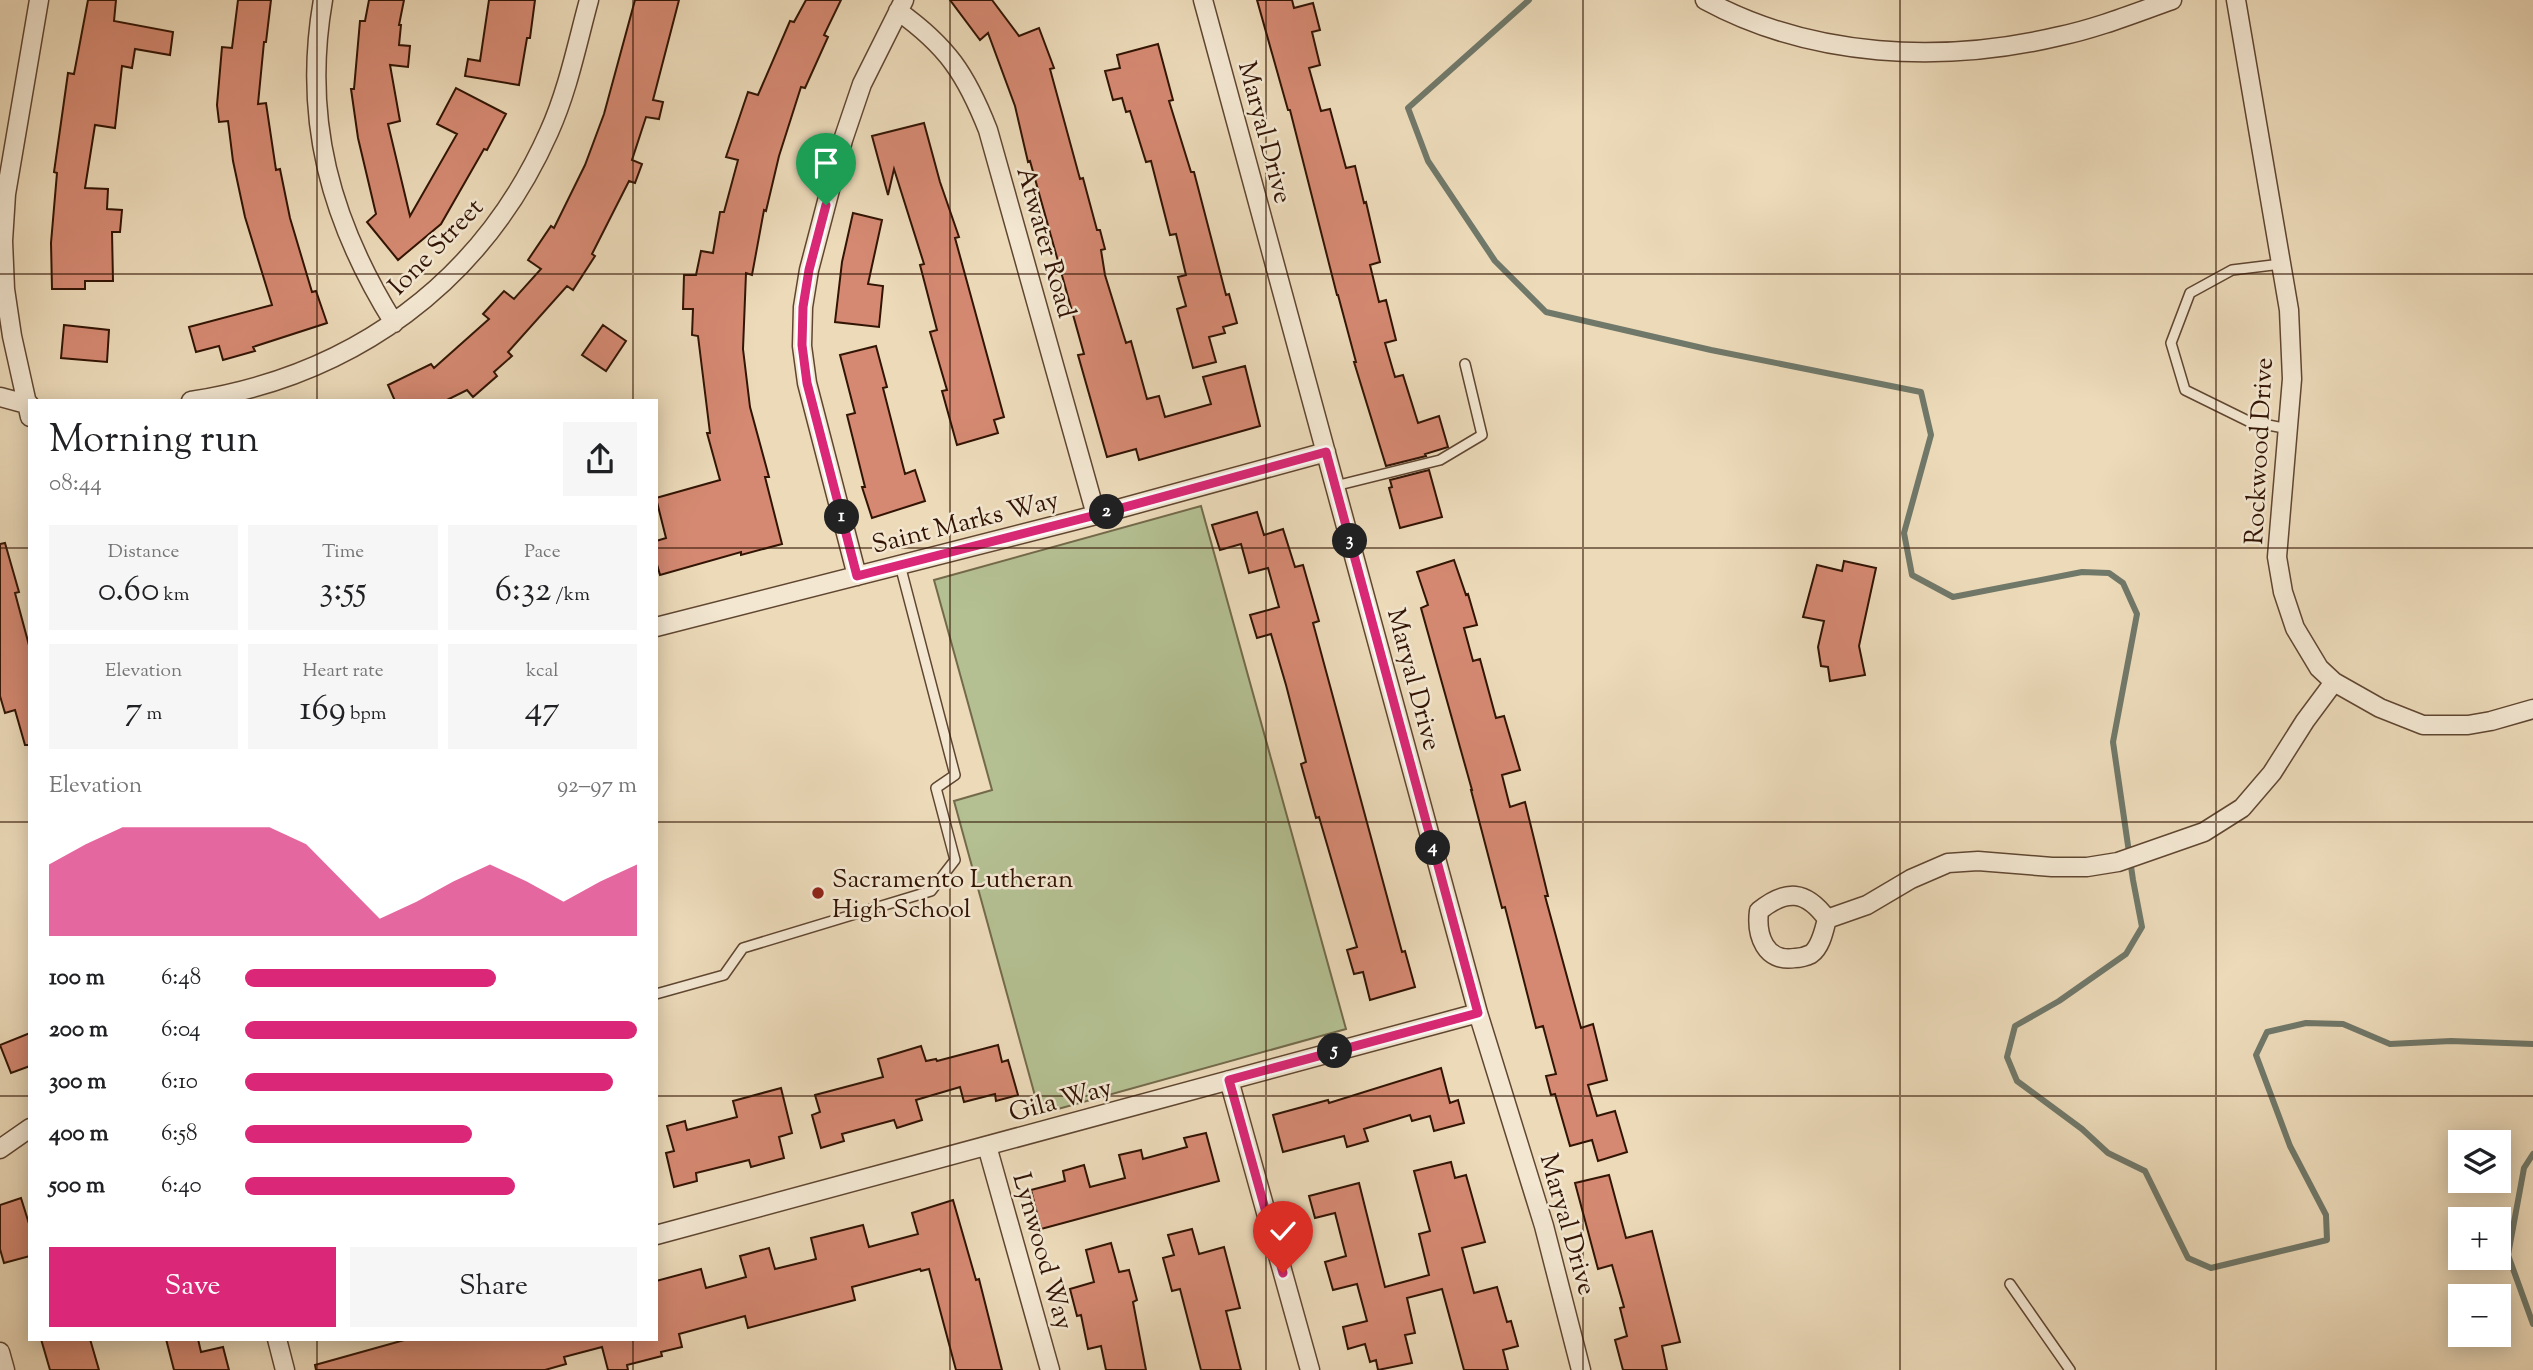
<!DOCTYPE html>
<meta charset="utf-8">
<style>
:root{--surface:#fff;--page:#f6f6f6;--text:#202124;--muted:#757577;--accent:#db2777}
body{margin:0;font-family:"Sorts Mill Goudy",serif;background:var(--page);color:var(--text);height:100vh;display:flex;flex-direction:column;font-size:26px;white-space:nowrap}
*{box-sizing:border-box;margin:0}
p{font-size:23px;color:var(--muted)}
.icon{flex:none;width:38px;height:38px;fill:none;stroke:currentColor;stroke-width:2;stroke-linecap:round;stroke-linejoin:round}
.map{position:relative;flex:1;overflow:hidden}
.panel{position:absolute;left:28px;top:399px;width:630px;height:942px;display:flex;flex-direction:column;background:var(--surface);border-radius:0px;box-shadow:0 4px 18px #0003}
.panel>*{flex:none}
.buttons{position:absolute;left:2448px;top:1130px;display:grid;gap:14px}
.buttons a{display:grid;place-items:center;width:63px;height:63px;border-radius:0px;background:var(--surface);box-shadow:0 4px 18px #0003;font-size:35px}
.pin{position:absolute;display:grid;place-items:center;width:60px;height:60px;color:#fff;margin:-72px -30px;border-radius:50% 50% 50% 0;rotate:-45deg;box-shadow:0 0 7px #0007}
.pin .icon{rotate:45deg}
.km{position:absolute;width:35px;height:35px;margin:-18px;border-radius:50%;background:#222;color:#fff;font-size:19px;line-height:35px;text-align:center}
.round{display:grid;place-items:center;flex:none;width:74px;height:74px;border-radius:0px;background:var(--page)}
.headline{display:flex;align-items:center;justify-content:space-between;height:119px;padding:0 21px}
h1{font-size:38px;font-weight:600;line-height:52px}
.metrics{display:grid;grid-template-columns:repeat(3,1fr);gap:10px;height:119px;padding:7px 21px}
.metrics div{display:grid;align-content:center;border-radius:0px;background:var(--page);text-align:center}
.metrics b{font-size:35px;font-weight:600}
.metrics small{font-size:19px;font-weight:400}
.metrics p{font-size:19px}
.chart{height:196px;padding:14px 21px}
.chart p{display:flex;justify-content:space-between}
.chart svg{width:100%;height:126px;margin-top:7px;fill:var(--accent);opacity:.7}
.button{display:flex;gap:14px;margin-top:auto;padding:14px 21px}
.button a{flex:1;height:80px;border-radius:0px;background:var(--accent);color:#fff;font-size:28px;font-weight:600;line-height:80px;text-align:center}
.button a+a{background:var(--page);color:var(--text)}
ul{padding:0 21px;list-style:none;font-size:23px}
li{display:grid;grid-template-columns:112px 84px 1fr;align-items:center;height:52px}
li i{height:18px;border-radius:9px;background:var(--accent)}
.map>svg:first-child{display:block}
.green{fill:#b4c092;stroke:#736a4b;stroke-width:2}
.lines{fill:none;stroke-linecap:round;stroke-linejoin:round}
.stream{stroke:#707869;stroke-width:6}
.building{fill:#d58972;stroke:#321404;stroke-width:2}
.lane-casing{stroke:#604631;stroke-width:12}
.street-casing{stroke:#604631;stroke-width:21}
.lane{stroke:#f3e7d2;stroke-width:9}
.street{stroke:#f3e7d2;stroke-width:18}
.route-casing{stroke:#fff;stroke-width:14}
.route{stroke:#db2777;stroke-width:9}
.grid{fill:none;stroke:#321404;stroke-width:2;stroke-opacity:0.55}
.poi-dot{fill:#8f2418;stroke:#f3e7d2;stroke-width:2.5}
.labels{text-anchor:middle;stroke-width:5;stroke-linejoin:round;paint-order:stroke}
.street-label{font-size:26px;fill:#321404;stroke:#f3e7d2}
.poi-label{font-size:26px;fill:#321404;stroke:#f3e7d2;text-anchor:start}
</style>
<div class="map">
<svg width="2533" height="1370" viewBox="0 0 2533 1370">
<rect width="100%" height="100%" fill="#ecdab9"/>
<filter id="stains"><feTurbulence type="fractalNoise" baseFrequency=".00286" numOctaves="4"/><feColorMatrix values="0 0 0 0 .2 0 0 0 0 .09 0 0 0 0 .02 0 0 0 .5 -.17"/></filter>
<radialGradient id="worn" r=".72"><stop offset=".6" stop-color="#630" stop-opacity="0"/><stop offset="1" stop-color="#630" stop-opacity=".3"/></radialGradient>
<path class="green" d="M 1201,506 L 1346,1029 L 1040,1114 L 954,801 L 992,790 L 934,580 Z"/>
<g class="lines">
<path class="stream" d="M 1529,0 L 1408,108 L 1428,161 L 1495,261 L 1546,312 L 1711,350 L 1921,392 L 1931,435 L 1904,533 L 1912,575 L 1953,597 L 2082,572 L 2109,573 L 2123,583 L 2137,614 L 2113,742 L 2133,880 L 2142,927 L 2126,954 L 2059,1001 L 2015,1026 L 2007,1057 L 2017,1081 L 2082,1129 L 2108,1153 L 2145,1171 L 2188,1258 L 2211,1268 L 2327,1240 L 2326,1215 L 2290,1146 L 2256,1055 L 2267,1032 L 2306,1023 L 2343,1024 L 2390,1044 L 2451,1041 L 2533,1044
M 2533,1154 L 2524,1168 L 2508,1255 L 2533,1324"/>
</g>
<path class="building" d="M 88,0 L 116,0 L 114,21 L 173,32 L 170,55 L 135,49 L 132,68 L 122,66 L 115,128 L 95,125 L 85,188 L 108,189 L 107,209 L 122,210 L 120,232 L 112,232 L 113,281 L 85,281 L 85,289 L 52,289 L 51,243 L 57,173 L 54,172 L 68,73 L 74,74 Z
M 238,0 L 271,0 L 266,42 L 264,42 L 258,104 L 266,103 L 276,170 L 280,169 L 290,218 L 312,292 L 316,291 L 327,323 L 253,347 L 255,351 L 223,360 L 219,346 L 196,352 L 189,327 L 272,305 L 245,217 L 233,161 L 228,121 L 219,122 L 217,105 L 222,47 L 232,48 Z
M 369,0 L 404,0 L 399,25 L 401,25 L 399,45 L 410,46 L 408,67 L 390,65 L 400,121 L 388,124 L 410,216 L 457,134 L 437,124 L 456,88 L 506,114 L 487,150 L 484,149 L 441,224 L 398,260 L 367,222 L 376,214 L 358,138 L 351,89 L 354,89 L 360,21 L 365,21 Z
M 489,0 L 535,0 L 530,38 L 527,38 L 519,85 L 465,76 L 468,59 L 480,61 Z
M 635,0 L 679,0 L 653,100 L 663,102 L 659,119 L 646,117 L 632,160 L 642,164 L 635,183 L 629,181 L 592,254 L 595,256 L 573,290 L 567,286 L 508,352 L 512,356 L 494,372 L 497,376 L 473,397 L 467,390 L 445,401 L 395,401 L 388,385 L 431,364 L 434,368 L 489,319 L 483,314 L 504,291 L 514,299 L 541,269 L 528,260 L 551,226 L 554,228 L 585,165 L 604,114 Z
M 806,0 L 841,0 L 824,35 L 828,37 L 805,88 L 801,87 L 779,156 L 766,211 L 764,210 L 752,275 L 746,273 L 743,349 L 750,407 L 769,477 L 765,477 L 782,544 L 741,555 L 741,552 L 660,575 L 656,561 L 656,541 L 666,538 L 656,498 L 720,480 L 707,433 L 710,433 L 698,336 L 692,335 L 693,309 L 683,309 L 684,275 L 696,275 L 701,251 L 713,253 L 720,212 L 724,212 L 738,160 L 726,157 L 748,92 L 758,95 L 790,21 L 794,22 Z
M 950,0 L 992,0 L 1019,36 L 1039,28 L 1054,68 L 1050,69 L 1080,179 L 1083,178 L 1097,230 L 1100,230 L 1105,249 L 1101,250 L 1105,275 L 1126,343 L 1131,341 L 1147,399 L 1159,396 L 1165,417 L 1211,404 L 1203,377 L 1245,366 L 1260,426 L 1139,460 L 1136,449 L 1107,457 L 1078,355 L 1084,354 L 1030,161 L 1028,162 L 1015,106 L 988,33 L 980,40 Z
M 1257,0 L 1292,0 L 1294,8 L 1313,3 L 1320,30 L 1312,32 L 1320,65 L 1309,68 L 1321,111 L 1330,109 L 1346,168 L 1355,166 L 1364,203 L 1366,202 L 1380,262 L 1370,265 L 1379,302 L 1386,300 L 1396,340 L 1385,343 L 1395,377 L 1403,375 L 1418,423 L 1439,416 L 1448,447 L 1425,454 L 1426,456 L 1386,466 L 1354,362 L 1356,362 L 1338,295 L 1337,295 L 1290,110 L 1288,110 Z
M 1158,44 L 1173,100 L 1169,101 L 1191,172 L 1194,172 L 1226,295 L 1229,294 L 1237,323 L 1223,327 L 1225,333 L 1209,337 L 1216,362 L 1193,368 L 1177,309 L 1186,306 L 1178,277 L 1186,275 L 1176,234 L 1170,235 L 1151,161 L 1146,162 L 1130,111 L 1126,112 L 1122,98 L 1113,100 L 1105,71 L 1120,68 L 1117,55 Z
M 924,123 L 940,182 L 959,237 L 955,238 L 1004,417 L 994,420 L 998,433 L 957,445 L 942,391 L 947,390 L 930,332 L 937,330 L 920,265 L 924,264 L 894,169 L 888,195 L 872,136 Z
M 853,213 L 882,220 L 868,284 L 883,286 L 879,327 L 835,322 L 842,262 Z
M 64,325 L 109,330 L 107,362 L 61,358 Z
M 603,325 L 626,341 L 606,371 L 582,355 Z
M 876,346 L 887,387 L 883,388 L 905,474 L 915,470 L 925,501 L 872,518 L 862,487 L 865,487 L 847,415 L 855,413 L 840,355 Z
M 1429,470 L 1442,517 L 1400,528 L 1389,488 L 1392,487 L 1390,480 Z
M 1257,512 L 1264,535 L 1283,529 L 1295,567 L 1303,565 L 1319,621 L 1313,623 L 1402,952 L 1405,951 L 1415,987 L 1370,1000 L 1363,972 L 1354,974 L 1347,950 L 1357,947 L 1319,817 L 1316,818 L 1301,764 L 1306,762 L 1286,685 L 1271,634 L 1257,638 L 1250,615 L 1279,607 L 1268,568 L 1249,573 L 1241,544 L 1220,550 L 1212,525 Z
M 5,543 L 19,592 L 15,593 L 30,649 L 30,745 L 25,745 L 15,710 L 5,713 L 0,696 L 0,544 Z
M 1454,560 L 1466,595 L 1468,594 L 1477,625 L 1464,628 L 1473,661 L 1480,659 L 1496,718 L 1504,716 L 1520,770 L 1502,775 L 1510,807 L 1525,802 L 1548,896 L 1545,896 L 1581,1028 L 1593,1024 L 1607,1080 L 1588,1085 L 1597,1116 L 1615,1111 L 1627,1152 L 1598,1161 L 1592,1140 L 1570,1146 L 1555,1094 L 1551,1095 L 1546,1076 L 1556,1074 L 1543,1026 L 1536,1028 L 1505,907 L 1502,908 L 1471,790 L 1472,790 L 1421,608 L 1428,605 L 1417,572 Z
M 1844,561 L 1876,568 L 1859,646 L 1865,675 L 1830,681 L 1828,667 L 1821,666 L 1818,647 L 1824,621 L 1803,617 L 1817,565 L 1842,571 Z
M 30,1033 L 30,1066 L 11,1073 L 0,1045 Z
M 998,1045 L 1002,1062 L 1008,1060 L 1018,1095 L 996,1101 L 995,1094 L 964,1102 L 960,1087 L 916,1100 L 922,1120 L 897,1128 L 894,1120 L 842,1134 L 844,1141 L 821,1148 L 812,1115 L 820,1112 L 815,1095 L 883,1077 L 878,1059 L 921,1046 L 926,1061 L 936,1059 L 937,1061 Z
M 1441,1068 L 1450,1103 L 1458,1100 L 1464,1123 L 1434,1131 L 1430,1116 L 1412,1121 L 1410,1115 L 1364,1129 L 1368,1141 L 1347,1147 L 1344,1136 L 1283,1152 L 1273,1115 L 1328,1100 L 1329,1103 Z
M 781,1088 L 792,1133 L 779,1137 L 784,1158 L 751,1167 L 749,1160 L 696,1173 L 697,1181 L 674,1187 L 666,1153 L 674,1151 L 667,1126 L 685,1121 L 687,1130 L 737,1117 L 733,1101 Z
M 1206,1133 L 1219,1181 L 1041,1229 L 1031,1190 L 1065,1181 L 1063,1171 L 1084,1165 L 1090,1187 L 1125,1178 L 1119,1155 L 1141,1150 L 1143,1159 L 1187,1147 L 1184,1138 Z
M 1451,1162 L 1455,1178 L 1466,1175 L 1485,1242 L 1462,1248 L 1474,1293 L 1497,1287 L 1507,1322 L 1511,1321 L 1518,1346 L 1503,1350 L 1508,1370 L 1464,1370 L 1442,1289 L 1407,1298 L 1415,1333 L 1405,1335 L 1412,1363 L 1378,1370 L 1376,1360 L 1370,1362 L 1365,1344 L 1348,1349 L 1343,1327 L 1367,1321 L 1357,1284 L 1333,1290 L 1325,1262 L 1346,1256 L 1335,1213 L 1315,1218 L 1309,1196 L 1359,1183 L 1385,1287 L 1429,1275 L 1419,1234 L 1430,1231 L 1414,1171 Z
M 1609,1175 L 1626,1238 L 1652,1231 L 1680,1342 L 1662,1346 L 1667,1370 L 1623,1370 L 1615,1340 L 1627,1336 L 1620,1308 L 1624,1307 L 1612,1265 L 1598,1269 L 1575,1183 Z
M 21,1198 L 30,1227 L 30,1256 L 4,1263 L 0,1249 L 0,1205 Z
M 953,1200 L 976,1280 L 979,1279 L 1002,1370 L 956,1370 L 929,1269 L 921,1271 L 920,1269 L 852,1287 L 855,1300 L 748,1328 L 745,1316 L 679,1334 L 682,1347 L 661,1352 L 662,1356 L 627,1365 L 628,1370 L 608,1370 L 602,1347 L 564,1357 L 566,1364 L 545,1370 L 316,1370 L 315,1365 L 408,1339 L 656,1339 L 656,1281 L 701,1269 L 706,1288 L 746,1277 L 740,1256 L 769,1248 L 775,1269 L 816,1259 L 811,1238 L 863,1225 L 869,1247 L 918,1234 L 912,1213 Z
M 1192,1229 L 1199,1254 L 1224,1247 L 1240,1308 L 1226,1311 L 1241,1370 L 1201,1370 L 1180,1289 L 1172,1291 L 1163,1258 L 1174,1255 L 1168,1235 Z
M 1111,1243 L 1119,1272 L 1129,1270 L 1137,1300 L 1133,1302 L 1146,1370 L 1106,1370 L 1101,1346 L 1088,1349 L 1081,1315 L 1077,1316 L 1070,1289 L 1094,1282 L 1086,1250 Z
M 41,1339 L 90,1339 L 99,1370 L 50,1370 Z
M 166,1339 L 198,1339 L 201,1352 L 223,1347 L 229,1370 L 174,1370 Z"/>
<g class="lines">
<defs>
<path id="lane" d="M 2281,264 L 2232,270 L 2190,293 L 2171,343 L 2185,390 L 2248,421 L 2289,429
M 1335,486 L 1440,460 L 1482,435 L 1465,364
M 656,994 L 724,975 L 743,948 L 931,891 L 955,860 L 936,788 L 955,775 L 900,565
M 2010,1284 L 2070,1370"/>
<path id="street" d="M 323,0 C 302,120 331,222 394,323
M 1203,0 L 1478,1013 L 1544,1226 L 1581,1370
M 1705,0 C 1812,58 1942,64 2060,36 C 2098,28 2135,13 2172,0
M 2236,0 L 2289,310 L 2292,379 L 2277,557 L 2283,592 L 2295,628 L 2319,668 L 2334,682 L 2380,708 L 2423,725 L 2468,725 L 2491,721 L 2533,709
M 898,11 C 947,46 966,74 988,130 L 1096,515
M 0,397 L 30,405
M 191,401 C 353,376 482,283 549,132 C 568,90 577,44 589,0
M 30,417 L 12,336 L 5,289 L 3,241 L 6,194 L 39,0
M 857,576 L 807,383 L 802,346 L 803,307 L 809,270 L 843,140 L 862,84 L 904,0
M 656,627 L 1096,515 L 1326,452
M 1827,919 C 1806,890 1786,889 1759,911 C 1756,935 1765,963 1795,958 C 1799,958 1807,956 1811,954 C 1821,947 1824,930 1827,919 L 1867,905 L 1911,879 L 1948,863 L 1978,861 L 2052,867 L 2087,867 L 2118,862 L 2204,832 L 2242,808 L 2272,773 L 2305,721 L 2334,682
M 1229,1080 L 1310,1370
M 987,1146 L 1050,1370
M 0,1149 L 30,1128
M 656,1235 L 1478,1013
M 277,1339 L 285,1370
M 0,1352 L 5,1370"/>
</defs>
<use href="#lane" class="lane-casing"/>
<use href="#street" class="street-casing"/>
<use href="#lane" class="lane"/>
<use href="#street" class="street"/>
</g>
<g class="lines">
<defs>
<path id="route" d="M 826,205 L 809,270 L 803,307 L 802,345 L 807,383 L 857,576 L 1096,515 L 1326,452 L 1478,1013 L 1229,1080 L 1283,1273"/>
</defs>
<use href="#route" class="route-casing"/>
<use href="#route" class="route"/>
</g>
<path class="grid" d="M 317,0 L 317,401M 633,0 L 633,401M 950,0 L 950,1370M 1266,0 L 1266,1370M 1583,0 L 1583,1370M 1900,0 L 1900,1370M 2216,0 L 2216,1370M 0,274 L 2533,274M 0,548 L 30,548M 656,548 L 2533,548M 0,822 L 30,822M 656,822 L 2533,822M 0,1096 L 30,1096M 656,1096 L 2533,1096M 317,1339 L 317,1370M 633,1339 L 633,1370"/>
<circle class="poi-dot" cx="818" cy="893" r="7"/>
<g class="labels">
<g class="street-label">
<text transform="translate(1266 132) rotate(75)" y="9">Maryal Drive</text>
<text transform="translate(1047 242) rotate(74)" y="9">Atwater Road</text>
<text transform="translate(435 246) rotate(-46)" y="9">Ione Street</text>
<text transform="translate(2258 451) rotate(-87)" y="9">Rockwood Drive</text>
<text transform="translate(965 521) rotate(-14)" y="9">Saint Marks Way</text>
<text transform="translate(1415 679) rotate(75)" y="9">Maryal Drive</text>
<text transform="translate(1060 1099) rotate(-15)" y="9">Gila Way</text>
<text transform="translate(1569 1224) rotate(74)" y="9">Maryal Drive</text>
<text transform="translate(1044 1251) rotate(74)" y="9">Lynwood Way</text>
</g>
<g class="poi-label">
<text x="832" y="887">Sacramento Lutheran<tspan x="832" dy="30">High School</tspan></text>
</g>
</g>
<rect width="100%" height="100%" filter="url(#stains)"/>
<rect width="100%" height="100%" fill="url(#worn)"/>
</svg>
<div class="buttons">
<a><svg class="icon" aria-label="layers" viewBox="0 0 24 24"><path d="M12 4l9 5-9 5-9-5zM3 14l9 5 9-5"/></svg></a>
<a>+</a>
<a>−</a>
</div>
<div class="pin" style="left:826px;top:205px;background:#1e9e55"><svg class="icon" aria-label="arrive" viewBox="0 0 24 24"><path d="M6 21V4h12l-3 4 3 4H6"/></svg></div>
<div class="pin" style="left:1283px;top:1273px;background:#d93025"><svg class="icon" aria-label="check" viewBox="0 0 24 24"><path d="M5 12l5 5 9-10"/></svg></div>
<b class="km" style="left:842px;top:517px">1</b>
<b class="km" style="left:1107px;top:512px">2</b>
<b class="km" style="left:1350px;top:541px">3</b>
<b class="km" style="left:1433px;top:848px">4</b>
<b class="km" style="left:1335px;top:1051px">5</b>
<section class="panel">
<div class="headline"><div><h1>Morning run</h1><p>08:44</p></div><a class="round"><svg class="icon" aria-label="share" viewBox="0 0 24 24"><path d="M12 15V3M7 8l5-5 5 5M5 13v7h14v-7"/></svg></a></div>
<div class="metrics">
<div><p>Distance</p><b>0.60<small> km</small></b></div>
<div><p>Time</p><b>3:55</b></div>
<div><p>Pace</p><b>6:32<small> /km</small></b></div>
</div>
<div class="metrics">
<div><p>Elevation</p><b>7<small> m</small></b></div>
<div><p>Heart rate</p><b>169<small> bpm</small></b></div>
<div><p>kcal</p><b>47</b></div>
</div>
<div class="chart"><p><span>Elevation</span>92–97 m</p>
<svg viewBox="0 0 160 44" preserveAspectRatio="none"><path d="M0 44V19L10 12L20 6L30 6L40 6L50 6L60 6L70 12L80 25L90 38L100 32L110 25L120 19L130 25L140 32L150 25L160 19V44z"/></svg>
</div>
<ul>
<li><b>100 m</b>6:48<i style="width:64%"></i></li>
<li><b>200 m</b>6:04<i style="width:100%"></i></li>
<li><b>300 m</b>6:10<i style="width:94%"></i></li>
<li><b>400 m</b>6:58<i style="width:58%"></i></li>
<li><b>500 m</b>6:40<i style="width:69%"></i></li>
</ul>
<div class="button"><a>Save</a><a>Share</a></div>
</section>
</div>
